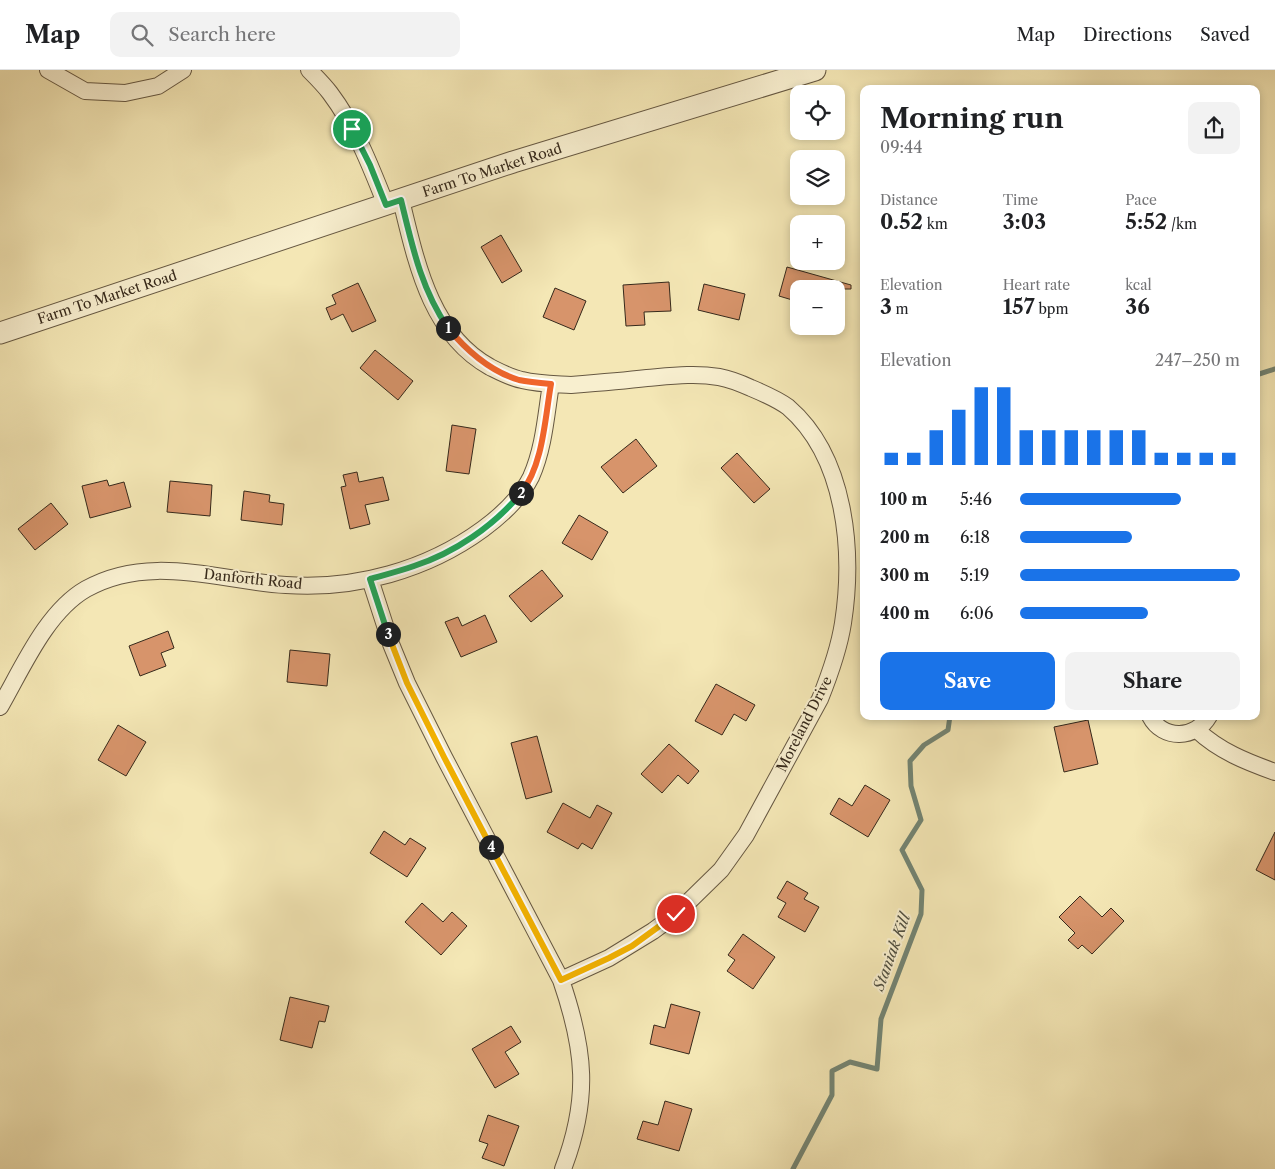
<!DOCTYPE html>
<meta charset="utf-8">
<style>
:root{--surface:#fff;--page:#f2f2f2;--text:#202124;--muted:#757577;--line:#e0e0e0;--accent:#1a73e8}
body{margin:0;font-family:"Libre Caslon Text",serif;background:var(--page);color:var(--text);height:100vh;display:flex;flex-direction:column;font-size:19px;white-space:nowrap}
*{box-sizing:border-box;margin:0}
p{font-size:16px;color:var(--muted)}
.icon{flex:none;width:28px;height:28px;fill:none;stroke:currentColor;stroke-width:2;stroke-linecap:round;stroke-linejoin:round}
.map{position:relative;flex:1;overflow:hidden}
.drawer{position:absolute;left:860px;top:15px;width:400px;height:635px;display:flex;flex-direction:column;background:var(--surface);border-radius:10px;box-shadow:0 2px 8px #0003}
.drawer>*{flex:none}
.tools{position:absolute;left:790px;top:15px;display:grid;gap:10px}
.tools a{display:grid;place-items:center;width:55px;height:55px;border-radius:10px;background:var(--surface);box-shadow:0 2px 8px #0003;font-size:25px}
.pin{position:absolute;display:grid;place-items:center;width:42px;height:42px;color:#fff;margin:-21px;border:2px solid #fff;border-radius:50%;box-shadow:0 1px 5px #0007}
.km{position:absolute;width:25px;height:25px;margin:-12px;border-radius:50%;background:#222;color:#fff;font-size:14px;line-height:25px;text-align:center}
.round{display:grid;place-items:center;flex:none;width:52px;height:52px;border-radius:10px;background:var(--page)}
.headline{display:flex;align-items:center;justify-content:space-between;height:85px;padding:0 20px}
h1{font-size:28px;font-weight:800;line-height:38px}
.metrics{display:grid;grid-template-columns:repeat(3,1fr);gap:8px;height:85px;padding:5px 20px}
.metrics div{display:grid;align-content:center}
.metrics b{font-size:21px;font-weight:800}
.metrics small{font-size:14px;font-weight:400}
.metrics p{font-size:14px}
.chart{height:140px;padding:10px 20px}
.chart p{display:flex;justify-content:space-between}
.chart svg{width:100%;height:90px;margin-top:5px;stroke:var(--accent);stroke-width:6}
.button{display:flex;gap:10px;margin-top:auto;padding:10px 20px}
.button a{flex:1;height:58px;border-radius:10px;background:var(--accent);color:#fff;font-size:20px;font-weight:800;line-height:58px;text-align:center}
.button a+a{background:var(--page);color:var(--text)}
ul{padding:0 20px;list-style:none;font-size:16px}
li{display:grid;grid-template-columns:80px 60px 1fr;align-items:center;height:38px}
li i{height:12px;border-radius:6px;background:var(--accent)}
header{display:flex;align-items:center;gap:30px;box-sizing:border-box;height:70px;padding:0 25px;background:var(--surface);border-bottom:1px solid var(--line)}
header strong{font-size:24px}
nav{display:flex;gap:28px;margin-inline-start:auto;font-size:18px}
.search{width:350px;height:45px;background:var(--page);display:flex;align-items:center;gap:12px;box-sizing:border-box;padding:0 18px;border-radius:10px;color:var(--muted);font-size:19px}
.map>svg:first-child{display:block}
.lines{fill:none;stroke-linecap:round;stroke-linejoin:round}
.stream{stroke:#738473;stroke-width:5}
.building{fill:#d7946b;stroke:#36291b}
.minor-casing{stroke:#665842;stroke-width:18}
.tertiary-casing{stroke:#665842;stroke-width:23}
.minor{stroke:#f8efcf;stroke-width:16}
.tertiary{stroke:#f8efcf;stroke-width:21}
.split-1-casing{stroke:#fff;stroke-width:10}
.split-2-casing{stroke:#fff;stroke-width:10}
.split-3-casing{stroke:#fff;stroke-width:10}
.split-4-casing{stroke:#fff;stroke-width:10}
.split-5-casing{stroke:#fff;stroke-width:10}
.split-1{stroke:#22a559;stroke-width:6}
.split-2{stroke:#f0652b;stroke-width:6}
.split-3{stroke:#22a559;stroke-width:6}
.split-4{stroke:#f5b400;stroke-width:6}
.split-5{stroke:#f5b400;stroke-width:6}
.labels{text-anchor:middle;stroke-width:4;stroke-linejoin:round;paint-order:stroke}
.street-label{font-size:14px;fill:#36291b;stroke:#f8efcf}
.water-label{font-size:15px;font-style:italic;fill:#504f40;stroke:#f8efcf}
</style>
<header>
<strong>Map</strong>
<div class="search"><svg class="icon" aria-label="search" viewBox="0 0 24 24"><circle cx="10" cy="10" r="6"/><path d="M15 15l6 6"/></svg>Search here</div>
<nav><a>Map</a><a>Directions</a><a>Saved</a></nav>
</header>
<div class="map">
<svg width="1275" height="1099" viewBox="0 0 1275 1099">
<rect width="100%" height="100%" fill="#f4e7b5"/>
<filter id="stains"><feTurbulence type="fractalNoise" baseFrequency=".004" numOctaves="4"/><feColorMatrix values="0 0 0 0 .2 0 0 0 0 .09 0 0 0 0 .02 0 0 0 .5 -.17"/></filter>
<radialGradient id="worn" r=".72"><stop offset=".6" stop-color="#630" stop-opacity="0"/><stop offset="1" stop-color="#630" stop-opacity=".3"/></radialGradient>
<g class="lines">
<path class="stream" d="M 1256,305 L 1275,299
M 793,1099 L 832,1025 L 832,1001 L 850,992 L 877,999 L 881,949 L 921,844 L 922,820 L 902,780 L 921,750 L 911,716 L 910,691 L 924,675 L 948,660 L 950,646"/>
</g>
<path class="building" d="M 501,165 L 522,201 L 502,213 L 481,177 Z
M 787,197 L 851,215 L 851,219 L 799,219 L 799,232 L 779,226 Z
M 669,212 L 671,241 L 644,242 L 645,255 L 626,256 L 623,215 Z
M 358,213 L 376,251 L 352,262 L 343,244 L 331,250 L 326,238 L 336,234 L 332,225 Z
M 704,214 L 745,224 L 739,250 L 698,240 Z
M 555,218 L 586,231 L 574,260 L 543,247 Z
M 375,280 L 413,311 L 398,330 L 360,298 Z
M 452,355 L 476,359 L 469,404 L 446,401 Z
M 636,369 L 657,396 L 623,423 L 601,397 Z
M 737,383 L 770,419 L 754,433 L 721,398 Z
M 357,402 L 359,412 L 383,407 L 389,430 L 365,435 L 370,454 L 350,459 L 341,417 L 346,416 L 343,405 Z
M 107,410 L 109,416 L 124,412 L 131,437 L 90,448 L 82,416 Z
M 170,411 L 212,415 L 210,446 L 167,442 Z
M 244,421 L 270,425 L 269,432 L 284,434 L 282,455 L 241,450 Z
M 51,433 L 68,454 L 35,480 L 18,459 Z
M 579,445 L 608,462 L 592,490 L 562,473 Z
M 542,500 L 563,526 L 531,552 L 509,526 Z
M 485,545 L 497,572 L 461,587 L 445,552 L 458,547 L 462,556 Z
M 168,561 L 174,578 L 161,583 L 166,596 L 140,606 L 129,576 Z
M 290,580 L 330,584 L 327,616 L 287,612 Z
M 716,614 L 755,635 L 746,651 L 734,644 L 722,665 L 695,651 Z
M 1088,650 L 1098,694 L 1064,702 L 1054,657 Z
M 118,655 L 146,672 L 126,706 L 98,690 Z
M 537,666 L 552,722 L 526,729 L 511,673 Z
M 669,674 L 699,701 L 688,714 L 678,705 L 662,723 L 641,704 Z
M 865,715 L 890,730 L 868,767 L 830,744 L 839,728 L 852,736 Z
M 563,733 L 590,748 L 597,735 L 612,743 L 592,779 L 582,773 L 578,779 L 547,762 Z
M 384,761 L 405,775 L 410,768 L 426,778 L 407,807 L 370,783 Z
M 1275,762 L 1275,810 L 1256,800 Z
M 787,811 L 808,823 L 804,829 L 819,837 L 805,862 L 778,847 L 786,833 L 777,828 Z
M 1080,826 L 1102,847 L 1111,838 L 1124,851 L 1092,884 L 1082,875 L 1078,879 L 1068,870 L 1075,863 L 1059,847 Z
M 422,833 L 443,852 L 452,842 L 467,856 L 441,885 L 405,852 Z
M 743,864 L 775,887 L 753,919 L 727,901 L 735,890 L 728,885 Z
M 290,927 L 329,936 L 325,952 L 319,951 L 312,978 L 280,970 Z
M 671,934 L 700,942 L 689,984 L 650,974 L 654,955 L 665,958 Z
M 511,956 L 521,972 L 505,982 L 519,1004 L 495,1018 L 472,979 Z
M 665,1031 L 692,1039 L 679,1081 L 637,1069 L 643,1051 L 658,1055 Z
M 488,1045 L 519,1056 L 504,1096 L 482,1088 L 488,1074 L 479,1071 Z"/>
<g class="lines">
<defs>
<path id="minor" d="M 48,0 L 85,21 L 125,23 L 158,16 L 183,0
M 309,0 C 316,7 324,15 330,23 C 355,56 371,97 386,135
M 401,130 C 416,191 430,264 490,297 C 500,302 511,308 522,310 C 538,314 555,314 571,315 C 596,313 621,311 647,308 C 671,306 695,303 719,307 C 730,309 740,313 751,318 C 763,323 777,329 788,337 C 846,387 854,481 843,553 C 839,579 830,604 820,629 L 746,765 L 721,800 L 676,844 L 653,861 L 609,888 L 561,910
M 370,509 L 391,574 L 407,613 L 444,687 L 561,910 C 585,980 590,1028 563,1099
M 0,637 C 22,599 46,542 86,519 C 150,483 219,511 286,515 C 355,520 427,500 483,459 C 502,445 520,429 531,407 C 544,378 546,345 551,314
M 1150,646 C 1163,671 1196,669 1209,646
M 1197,660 C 1219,681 1247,692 1275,702"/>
<path id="tertiary" d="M 0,263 L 513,92 L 815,0"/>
</defs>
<use href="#minor" class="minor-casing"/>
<use href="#tertiary" class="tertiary-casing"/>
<use href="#minor" class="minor"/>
<use href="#tertiary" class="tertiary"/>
</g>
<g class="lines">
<defs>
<path id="split-1" d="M 352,59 L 370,95 L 386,135 L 401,130 C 412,175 421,219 448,258"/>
<path id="split-2" d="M 448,258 C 467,281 489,301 519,310 C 529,312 540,313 551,314 C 545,348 543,396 521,423"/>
<path id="split-3" d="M 388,564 L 370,509 C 384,505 400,501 414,496 C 454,483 494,456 521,423"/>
<path id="split-4" d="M 388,564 L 407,613 L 444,687 L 491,777"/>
<path id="split-5" d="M 491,777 L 561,910 L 609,888 L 632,876 L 676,844"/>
</defs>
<use href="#split-1" class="split-1-casing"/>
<use href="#split-2" class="split-2-casing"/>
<use href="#split-3" class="split-3-casing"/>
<use href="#split-4" class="split-4-casing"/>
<use href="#split-5" class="split-5-casing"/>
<use href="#split-1" class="split-1"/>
<use href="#split-2" class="split-2"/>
<use href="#split-3" class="split-3"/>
<use href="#split-4" class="split-4"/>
<use href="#split-5" class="split-5"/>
</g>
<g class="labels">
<g class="street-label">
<text transform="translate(492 100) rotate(-18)" y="5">Farm To Market Road</text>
<text transform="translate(107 227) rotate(-18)" y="5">Farm To Market Road</text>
<text transform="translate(253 509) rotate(6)" y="5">Danforth Road</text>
<text transform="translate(804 654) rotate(-63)" y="5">Moreland Drive</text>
</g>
<g class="water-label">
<text transform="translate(892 882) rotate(-70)" y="5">Staniak Kill</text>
</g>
</g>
<rect width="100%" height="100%" filter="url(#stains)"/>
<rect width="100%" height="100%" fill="url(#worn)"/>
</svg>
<div class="tools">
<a><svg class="icon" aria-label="locate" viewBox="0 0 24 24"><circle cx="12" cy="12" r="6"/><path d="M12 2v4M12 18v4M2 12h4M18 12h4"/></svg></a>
<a><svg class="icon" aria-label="layers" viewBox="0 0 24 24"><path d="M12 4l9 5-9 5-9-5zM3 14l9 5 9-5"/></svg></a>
<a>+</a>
<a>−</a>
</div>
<div class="pin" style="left:352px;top:59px;background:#1e9e55"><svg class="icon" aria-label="arrive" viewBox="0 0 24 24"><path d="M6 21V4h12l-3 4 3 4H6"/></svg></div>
<div class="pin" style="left:676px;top:844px;background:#d93025"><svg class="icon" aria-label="check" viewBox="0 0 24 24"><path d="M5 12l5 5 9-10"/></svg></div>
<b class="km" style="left:448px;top:258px">1</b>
<b class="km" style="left:521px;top:423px">2</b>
<b class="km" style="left:388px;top:564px">3</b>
<b class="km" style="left:491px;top:777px">4</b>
<section class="drawer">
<div class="headline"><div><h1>Morning run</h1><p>09:44</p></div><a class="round"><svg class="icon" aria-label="share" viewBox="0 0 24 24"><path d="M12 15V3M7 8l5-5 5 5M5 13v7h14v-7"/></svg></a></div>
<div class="metrics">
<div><p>Distance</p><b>0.52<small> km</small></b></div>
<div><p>Time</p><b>3:03</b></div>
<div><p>Pace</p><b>5:52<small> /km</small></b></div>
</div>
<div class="metrics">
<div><p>Elevation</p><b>3<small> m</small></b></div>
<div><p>Heart rate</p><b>157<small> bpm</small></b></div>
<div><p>kcal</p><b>36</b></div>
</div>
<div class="chart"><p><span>Elevation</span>247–250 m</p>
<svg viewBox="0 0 160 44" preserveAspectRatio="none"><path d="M5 44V38M15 44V38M25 44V27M35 44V17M45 44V6M55 44V6M65 44V27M75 44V27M85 44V27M95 44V27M105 44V27M115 44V27M125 44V38M135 44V38M145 44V38M155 44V38"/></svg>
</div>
<ul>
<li><b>100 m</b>5:46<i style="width:73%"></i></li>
<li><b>200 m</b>6:18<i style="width:51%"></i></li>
<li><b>300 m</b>5:19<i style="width:100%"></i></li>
<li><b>400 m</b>6:06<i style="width:58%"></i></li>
</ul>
<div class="button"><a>Save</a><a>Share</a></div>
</section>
</div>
